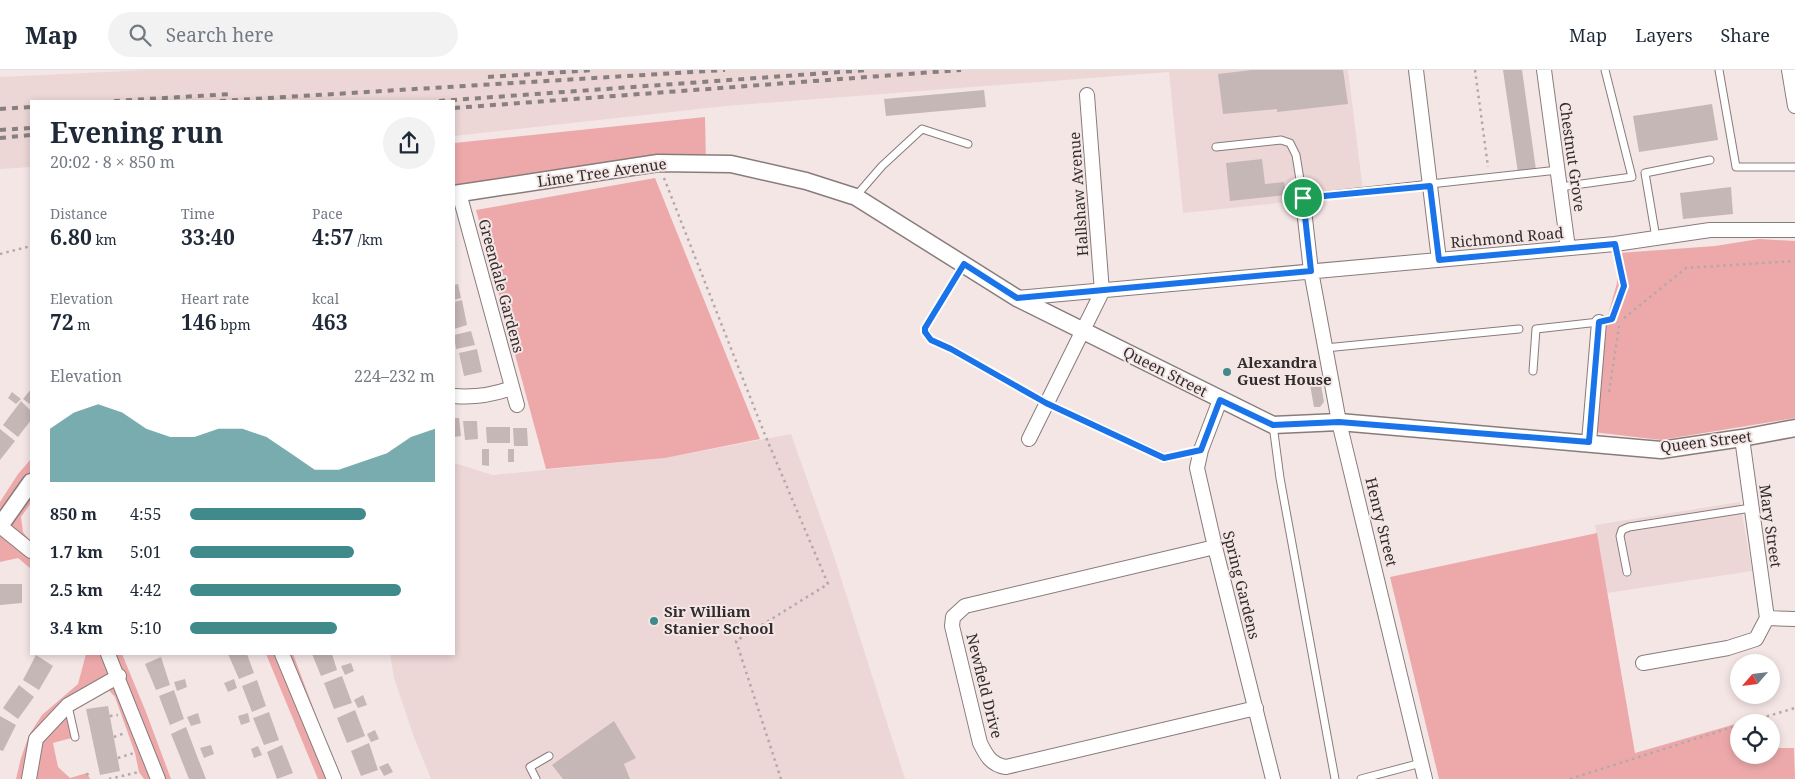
<!DOCTYPE html>
<meta charset="utf-8">
<style>
:root{--surface:#fff;--page:#f2f2f3;--text:#1f2937;--muted:#747a83;--line:#e0e1e3;--accent:#418a8c}
body{margin:0;font-family:"Noto Serif",serif;background:var(--page);color:var(--text);height:100vh;display:flex;flex-direction:column;font-size:19px;white-space:nowrap}
*{box-sizing:border-box;margin:0}
p{font-size:16px;color:var(--muted)}
.icon{flex:none;width:28px;height:28px;fill:none;stroke:currentColor;stroke-width:2;stroke-linecap:round;stroke-linejoin:round}
.map{position:relative;flex:1;overflow:hidden}
.details{position:absolute;left:30px;top:30px;width:425px;height:555px;display:flex;flex-direction:column;background:var(--surface);border-radius:0px;box-shadow:0 2px 8px #0003}
.details>*{flex:none}
.needle{width:32px;rotate:242deg}
.controls{position:absolute;left:1730px;top:584px;display:grid;gap:10px}
.controls a{display:grid;place-items:center;width:50px;height:50px;border-radius:50%;background:var(--surface);box-shadow:0 2px 8px #0003;font-size:25px}
.pin{position:absolute;display:grid;place-items:center;width:42px;height:42px;color:#fff;margin:-21px;border:2px solid #fff;border-radius:50%;box-shadow:0 1px 5px #0007}
.round{display:grid;place-items:center;flex:none;width:52px;height:52px;border-radius:26px;background:var(--page)}
.head{display:flex;align-items:center;justify-content:space-between;height:85px;padding:0 20px}
h1{font-size:28px;font-weight:700;line-height:38px}
.stats{display:grid;grid-template-columns:repeat(3,1fr);gap:8px;height:85px;padding:5px 20px}
.stats div{display:grid;align-content:center}
.stats b{font-size:21px;font-weight:700}
.stats small{font-size:14px;font-weight:400}
.stats p{font-size:14px}
.chart{height:140px;padding:10px 20px}
.chart p{display:flex;justify-content:space-between}
.chart svg{width:100%;height:90px;margin-top:5px;fill:var(--accent);opacity:.7}
ul{padding:0 20px;list-style:none;font-size:16px}
li{display:grid;grid-template-columns:80px 60px 1fr;align-items:center;height:38px}
li i{height:12px;border-radius:6px;background:var(--accent)}
header{display:flex;align-items:center;gap:30px;box-sizing:border-box;height:70px;padding:0 25px;background:var(--surface);border-bottom:1px solid var(--line)}
header strong{font-size:24px}
nav{display:flex;gap:28px;margin-inline-start:auto;font-size:18px}
.search{width:350px;height:45px;background:var(--page);display:flex;align-items:center;gap:12px;box-sizing:border-box;padding:0 18px;border-radius:28px;color:var(--muted);font-size:19px}
.map>svg:first-child{display:block}
.built{fill:#ecd6d6}
.green{fill:#eda9aa}
.building{fill:#c5b7b6}
.lines{fill:none;stroke-linecap:round;stroke-linejoin:round}
.service-casing{stroke:#887c7b;stroke-width:9}
.minor-casing{stroke:#887c7b;stroke-width:16}
.tertiary-casing{stroke:#887c7b;stroke-width:19}
.path{stroke:#b4a9a9;stroke-width:2.5;stroke-dasharray:2.5 4;stroke-linecap:butt}
.service{stroke:#fff;stroke-width:7}
.minor{stroke:#fff;stroke-width:14}
.tertiary{stroke:#fff;stroke-width:16}
.rail{stroke:#887f7f;stroke-width:4;stroke-dasharray:6 6;stroke-linecap:butt}
.route-casing{stroke:#fff;stroke-width:10}
.route{stroke:#1a73e8;stroke-width:6}
.poi-dot{fill:#418a8c;stroke:#f5e6e6;stroke-width:2}
.labels{text-anchor:middle;stroke-width:4;stroke-linejoin:round;paint-order:stroke}
.street-label{font-size:15px;fill:#322d2d;stroke:#f5e6e6}
.poi-label{font-size:15px;font-weight:bold;fill:#322d2d;stroke:#f5e6e6;text-anchor:start}
</style>
<header>
<strong>Map</strong>
<div class="search"><svg class="icon" aria-label="search" viewBox="0 0 24 24"><circle cx="10" cy="10" r="6"/><path d="M15 15l6 6"/></svg>Search here</div>
<nav><a>Map</a><a>Layers</a><a>Share</a></nav>
</header>
<div class="map">
<svg width="1795" height="709" viewBox="0 0 1795 709">
<rect width="100%" height="100%" fill="#f5e6e6"/>
<path class="built" d="M 148,0 L 1348,0 L 1363,121 L 1288,132 L 1183,143 L 1169,2 L 726,36 L 454,66 L 454,31 L 31,31 L 31,97 L 0,99 L 0,7 Z
M 791,364 L 832,480 L 905,709 L 431,709 L 414,667 L 394,608 L 390,584 L 454,584 L 454,393 L 493,405 L 665,388 Z
M 1740,432 L 1752,501 L 1607,523 L 1595,455 Z"/>
<path class="green" d="M 705,47 L 706,94 L 454,131 L 454,73 Z
M 655,108 L 760,369 L 665,388 L 546,399 L 476,140 Z
M 1759,169 L 1795,171 L 1795,348 L 1661,370 L 1593,362 L 1603,263 L 1617,213 L 1619,183 L 1715,176 Z
M 31,389 L 31,433 L 21,447 L 23,462 L 31,472 L 31,499 L 18,488 L 0,492 L 0,432 L 18,404 Z
M 1597,463 L 1635,683 L 1739,653 L 1739,685 L 1771,685 L 1771,678 L 1794,678 L 1795,709 L 1439,709 L 1390,507 Z
M 86,584 L 122,584 L 146,642 L 171,709 L 144,709 L 139,702 L 135,683 L 115,627 L 103,614 L 69,635 L 75,667 L 53,673 L 58,697 L 70,708 L 87,703 L 90,709 L 16,709 L 21,688 L 29,665 L 42,645 L 78,614 Z
M 266,584 L 293,584 L 340,709 L 318,709 Z"/>
<path class="building" d="M 1252,0 L 1343,0 L 1348,34 L 1277,42 L 1277,39 L 1223,44 L 1218,4 Z
M 1503,0 L 1522,0 L 1536,100 L 1518,103 Z
M 984,20 L 986,37 L 886,46 L 884,29 Z
M 1712,34 L 1718,70 L 1639,82 L 1633,46 Z
M 1262,89 L 1265,114 L 1284,112 L 1286,125 L 1230,131 L 1226,93 Z
M 1731,117 L 1733,144 L 1683,149 L 1680,123 Z
M 458,214 L 461,228 L 454,230 L 454,215 Z
M 462,230 L 467,255 L 454,259 L 454,232 Z
M 471,261 L 475,275 L 456,279 L 454,265 Z
M 477,279 L 482,302 L 464,306 L 459,283 Z
M 1310,315 L 1321,315 L 1324,332 L 1320,337 L 1314,337 Z
M 31,319 L 31,335 L 23,329 Z
M 12,322 L 21,329 L 16,334 L 8,328 Z
M 21,331 L 31,341 L 31,350 L 18,367 L 3,355 Z
M 454,348 L 459,348 L 461,366 L 454,367 Z
M 463,351 L 477,351 L 478,369 L 465,370 Z
M 486,357 L 510,357 L 510,373 L 487,373 Z
M 513,358 L 527,358 L 528,376 L 514,376 Z
M 0,359 L 15,371 L 0,390 Z
M 482,379 L 489,379 L 489,396 L 482,395 Z
M 508,379 L 514,379 L 514,392 L 508,392 Z
M 0,514 L 22,514 L 22,533 L 0,535 Z
M 228,584 L 247,584 L 254,603 L 239,609 Z
M 312,584 L 332,584 L 337,600 L 321,606 Z
M 36,585 L 53,596 L 39,620 L 23,610 Z
M 161,587 L 170,615 L 156,620 L 145,594 Z
M 351,593 L 354,601 L 345,605 L 341,596 Z
M 342,606 L 352,633 L 334,639 L 324,613 Z
M 185,609 L 187,617 L 177,621 L 174,612 Z
M 234,609 L 237,618 L 228,622 L 224,613 Z
M 257,610 L 266,636 L 252,642 L 242,616 Z
M 19,615 L 34,627 L 18,649 L 3,638 Z
M 174,620 L 184,649 L 170,655 L 159,626 Z
M 363,625 L 367,635 L 358,638 L 354,630 Z
M 108,636 L 120,701 L 100,705 L 86,639 Z
M 355,640 L 365,666 L 347,673 L 337,648 Z
M 269,642 L 279,670 L 264,675 L 253,648 Z
M 198,643 L 201,653 L 191,656 L 187,647 Z
M 248,643 L 250,652 L 241,655 L 238,646 Z
M 0,646 L 16,655 L 3,681 L 0,680 Z
M 614,651 L 636,688 L 624,694 L 630,709 L 563,709 L 552,695 Z
M 186,657 L 197,686 L 206,709 L 189,709 L 171,664 Z
M 375,660 L 379,669 L 371,672 L 367,664 Z
M 369,673 L 378,700 L 361,706 L 351,681 Z
M 211,675 L 214,684 L 204,688 L 200,678 Z
M 282,675 L 293,703 L 277,709 L 267,682 Z
M 258,676 L 262,685 L 254,688 L 251,679 Z
M 388,693 L 393,702 L 384,706 L 379,697 Z"/>
<g class="lines">
<defs>
<path id="service" d="M 1719,0 L 1736,97 L 1795,97
M 1216,77 L 1281,70 L 1290,73 L 1296,85 L 1302,122
M 1560,117 L 1632,107 L 1605,0
M 856,126 L 882,96 L 922,59 L 968,74
M 1303,128 L 1558,100
M 1656,168 L 1645,103 L 1710,90
M 964,194 L 925,258 L 925,261 L 931,270 L 951,279 L 1046,333 L 1165,388 L 1201,380
M 1325,278 L 1519,259
M 1533,301 L 1536,259 L 1599,252 L 1612,249 L 1624,216 L 1615,174
M 1273,355 L 1280,408 L 1335,709
M 1627,502 L 1620,466 L 1622,460 L 1629,457 L 1751,438
M 68,636 L 75,667
M 536,709 L 530,697 L 549,686
M 1361,709 L 1421,693"/>
<path id="minor" d="M 1416,0 L 1439,190
M 1544,0 L 1568,178
M 1789,0 L 1795,36
M 1087,25 L 1102,222
M 1302,122 L 1311,201 L 1339,352 L 1425,709
M 459,123 L 517,335
M 1017,228 L 1615,174 L 1710,160 L 1795,160
M 454,326 C 475,328 492,325 512,318
M 1220,330 L 1201,380 L 1197,398 L 1215,477 L 1273,709
M 1742,368 L 1767,548
M 1029,369 L 1102,222
M 1589,372 L 1599,252
M 0,456 L 31,481
M 1215,477 L 965,536 L 953,547 L 952,556 L 980,673 C 986,685 991,695 1006,697 L 1256,638
M 108,584 L 158,709
M 282,584 L 334,709
M 1643,593 L 1728,578 L 1756,569 L 1767,548 L 1795,549
M 29,709 L 36,669 L 68,635 L 119,606"/>
<path id="tertiary" d="M 454,124 L 658,93 L 731,94 L 806,111 L 856,127 L 1017,228 L 1273,355 L 1339,352 L 1661,380 L 1742,368 L 1795,358
M 0,456 L 31,412"/>
</defs>
<use href="#service" class="service-casing"/>
<use href="#minor" class="minor-casing"/>
<use href="#tertiary" class="tertiary-casing"/>
<path class="path" d="M 1475,0 L 1488,97
M 664,108 L 765,365 L 828,514 L 736,571 L 781,709
M 0,184 L 31,176
M 1624,248 L 1686,198 L 1795,191
M 1609,322 L 1619,256
M 110,646 L 118,645
M 1748,652 L 1795,638
M 114,667 L 125,663
M 118,688 L 134,683
M 87,703 L 90,709
M 109,709 L 139,702
M 1570,709 L 1739,655"/>
<use href="#service" class="service"/>
<use href="#minor" class="minor"/>
<use href="#tertiary" class="tertiary"/>
<path class="rail" d="M 488,7 L 595,0
M 114,31 L 231,24
M 220,31 L 725,0
M 439,31 L 868,0
M 454,38 L 961,0
M 0,39 L 31,37
M 0,60 L 31,58
M 0,68 L 31,65"/>
</g>
<g class="lines">
<defs>
<path id="route" d="M 1430,116 L 1439,190 L 1615,174 L 1624,216 L 1612,249 L 1599,252 L 1589,372 L 1339,352 L 1273,355 L 1220,330 L 1201,380 L 1164,388 L 1046,333 L 951,279 L 931,270 L 925,262 L 925,258 L 964,194 L 1017,228 L 1311,201 L 1303,128 Z"/>
</defs>
<use href="#route" class="route-casing"/>
<use href="#route" class="route"/>
</g>
<g class="poi-dot">
<circle cx="1227" cy="302" r="5"/>
<circle cx="654" cy="551" r="5"/>
</g>
<g class="labels">
<g class="street-label">
<text transform="translate(1572 87) rotate(82)" y="5">Chestnut Grove</text>
<text transform="translate(602 103) rotate(-8)" y="5">Lime Tree Avenue</text>
<text transform="translate(1079 124) rotate(-94)" y="5">Hallshaw Avenue</text>
<text transform="translate(1507 168) rotate(-5)" y="5">Richmond Road</text>
<text transform="translate(501 216) rotate(75)" y="5">Greendale Gardens</text>
<text transform="translate(1165 302) rotate(27)" y="5">Queen Street</text>
<text transform="translate(1706 372) rotate(-7)" y="5">Queen Street</text>
<text transform="translate(1381 452) rotate(76)" y="5">Henry Street</text>
<text transform="translate(1770 456) rotate(82)" y="5">Mary Street</text>
<text transform="translate(1241 515) rotate(76)" y="5">Spring Gardens</text>
<text transform="translate(984 616) rotate(76)" y="5">Newfield Drive</text>
</g>
<g class="poi-label">
<text x="1237" y="298">Alexandra<tspan x="1237" dy="17">Guest House</tspan></text>
<text x="664" y="547">Sir William<tspan x="664" dy="17">Stanier School</tspan></text>
</g>
</g>
</svg>
<div class="controls">
<a><svg class="needle" viewBox="-14 -14 28 28"><path d="M0-13l5 13h-10z" fill="#e53935"/><path d="M0 13l5-13h-10z" fill="#747a83"/></svg></a>
<a><svg class="icon" aria-label="locate" viewBox="0 0 24 24"><circle cx="12" cy="12" r="6"/><path d="M12 2v4M12 18v4M2 12h4M18 12h4"/></svg></a>
</div>
<div class="pin" style="left:1303px;top:128px;background:#1e9e55"><svg class="icon" aria-label="arrive" viewBox="0 0 24 24"><path d="M6 21V4h12l-3 4 3 4H6"/></svg></div>
<section class="details">
<div class="head"><div><h1>Evening run</h1><p>20:02 · 8 × 850 m</p></div><a class="round"><svg class="icon" aria-label="share" viewBox="0 0 24 24"><path d="M12 15V3M7 8l5-5 5 5M5 13v7h14v-7"/></svg></a></div>
<div class="stats">
<div><p>Distance</p><b>6.80<small> km</small></b></div>
<div><p>Time</p><b>33:40</b></div>
<div><p>Pace</p><b>4:57<small> /km</small></b></div>
</div>
<div class="stats">
<div><p>Elevation</p><b>72<small> m</small></b></div>
<div><p>Heart rate</p><b>146<small> bpm</small></b></div>
<div><p>kcal</p><b>463</b></div>
</div>
<div class="chart"><p><span>Elevation</span>224–232 m</p>
<svg viewBox="0 0 160 44" preserveAspectRatio="none"><path d="M0 44V18L10 10L20 6L30 10L40 18L50 22L60 22L70 18L80 18L90 22L100 30L110 38L120 38L130 34L140 30L150 22L160 18V44z"/></svg>
</div>
<ul>
<li><b>850 m</b>4:55<i style="width:72%"></i></li>
<li><b>1.7 km</b>5:01<i style="width:67%"></i></li>
<li><b>2.5 km</b>4:42<i style="width:86%"></i></li>
<li><b>3.4 km</b>5:10<i style="width:60%"></i></li>
</ul>
</section>
</div>
